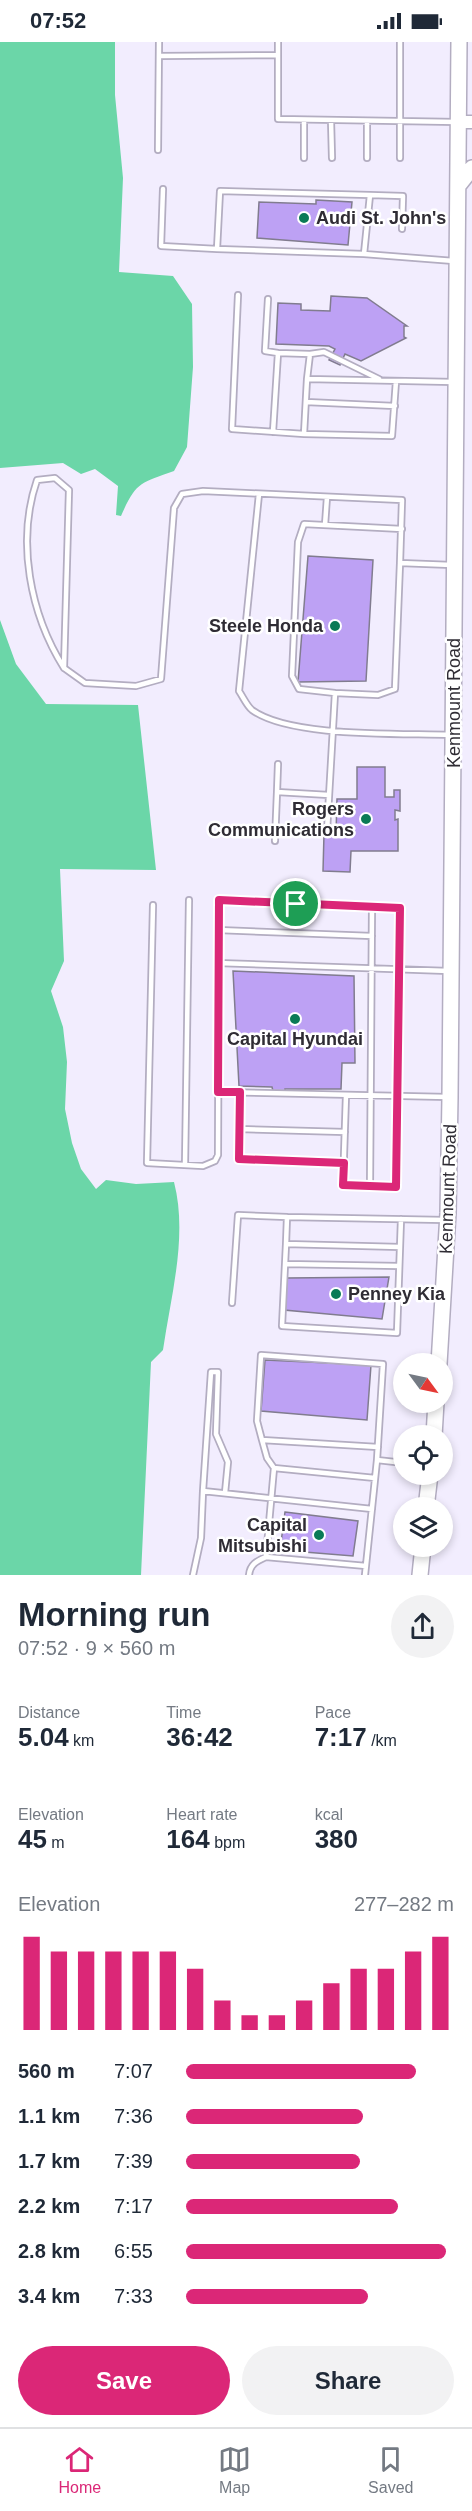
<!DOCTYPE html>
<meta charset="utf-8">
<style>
:root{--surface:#fff;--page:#f2f2f3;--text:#1f2937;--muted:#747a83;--line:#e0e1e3;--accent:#db2777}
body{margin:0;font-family:Helvetica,sans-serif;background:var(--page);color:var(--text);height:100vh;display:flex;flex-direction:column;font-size:22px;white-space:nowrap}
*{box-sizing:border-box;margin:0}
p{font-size:20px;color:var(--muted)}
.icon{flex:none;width:33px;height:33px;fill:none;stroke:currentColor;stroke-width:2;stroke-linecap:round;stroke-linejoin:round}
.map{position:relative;height:1533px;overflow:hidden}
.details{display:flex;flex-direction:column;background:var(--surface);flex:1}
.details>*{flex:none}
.needle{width:39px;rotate:123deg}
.fabs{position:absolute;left:393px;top:1311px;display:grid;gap:12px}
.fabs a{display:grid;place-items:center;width:60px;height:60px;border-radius:50%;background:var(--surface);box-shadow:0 3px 9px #0003;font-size:30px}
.pin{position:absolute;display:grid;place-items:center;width:51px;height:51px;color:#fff;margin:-26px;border:3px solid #fff;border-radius:50%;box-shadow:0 2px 6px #0007}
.round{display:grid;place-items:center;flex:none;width:63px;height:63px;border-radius:32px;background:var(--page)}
.head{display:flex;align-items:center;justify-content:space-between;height:102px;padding:0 18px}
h1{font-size:33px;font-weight:700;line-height:45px}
.figures{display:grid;grid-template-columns:repeat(3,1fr);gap:9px;height:102px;padding:6px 18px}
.figures div{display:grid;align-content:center}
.figures b{font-size:26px;font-weight:700}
.figures small{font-size:16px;font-weight:400}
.figures p{font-size:16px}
.chart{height:168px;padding:12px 18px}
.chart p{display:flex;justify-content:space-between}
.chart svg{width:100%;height:108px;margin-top:6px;stroke:var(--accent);stroke-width:6}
.primary-button{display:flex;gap:12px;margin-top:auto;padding:12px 18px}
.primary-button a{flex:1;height:69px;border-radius:36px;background:var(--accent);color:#fff;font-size:24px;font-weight:700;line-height:69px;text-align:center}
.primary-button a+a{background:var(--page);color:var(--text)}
ul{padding:0 18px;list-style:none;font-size:20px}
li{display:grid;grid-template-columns:96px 72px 1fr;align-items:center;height:45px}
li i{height:15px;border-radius:8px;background:var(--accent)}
.status{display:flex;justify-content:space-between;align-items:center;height:42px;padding:0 30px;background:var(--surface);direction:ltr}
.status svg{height:16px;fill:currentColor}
.menu{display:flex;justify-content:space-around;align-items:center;height:84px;border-top:2px solid var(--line);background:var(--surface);font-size:16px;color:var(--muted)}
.menu a{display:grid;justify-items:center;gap:3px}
.menu .selected{color:var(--accent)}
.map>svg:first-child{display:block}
.forest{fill:#6bd6a8}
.building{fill:#bda1f4;stroke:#817c8f;stroke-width:1.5}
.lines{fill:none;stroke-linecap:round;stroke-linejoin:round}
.service-casing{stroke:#b3adc1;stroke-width:8}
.tertiary-casing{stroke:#b3adc1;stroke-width:15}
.primary-casing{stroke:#b3adc1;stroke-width:18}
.service{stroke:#fff;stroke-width:4.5}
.tertiary{stroke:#fff;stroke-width:12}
.primary{stroke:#fff;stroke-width:15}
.route-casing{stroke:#fff;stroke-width:12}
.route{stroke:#db2777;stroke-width:8}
.poi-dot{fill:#0a7a56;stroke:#fff;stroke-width:2}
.labels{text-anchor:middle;stroke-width:5;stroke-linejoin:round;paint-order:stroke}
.poi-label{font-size:18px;font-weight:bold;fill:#2f2c34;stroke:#fff;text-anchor:end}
.street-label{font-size:18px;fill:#2f2c34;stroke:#fff}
</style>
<div class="status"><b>07:52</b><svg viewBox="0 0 49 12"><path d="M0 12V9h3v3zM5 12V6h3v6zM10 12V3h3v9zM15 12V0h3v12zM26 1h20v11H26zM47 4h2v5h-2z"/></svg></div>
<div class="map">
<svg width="472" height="1533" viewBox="0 0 472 1533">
<rect width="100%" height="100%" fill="#f2edfe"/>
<path class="forest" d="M 0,0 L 115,0 L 115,53 L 123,136 L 119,230 L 173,234 L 192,262 L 193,325 L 187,405 L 174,429 C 140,441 136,440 121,474 L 116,473 L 118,444 L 95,427 L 81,432 L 63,421 L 0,426 Z
M 0,578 L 16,622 L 46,662 L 138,663 L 156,828 L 60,827 L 64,919 L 51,949 L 63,985 L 67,1020 L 65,1067 L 72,1101 L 81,1127 L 96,1147 L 106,1138 L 136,1142 L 174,1140 C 188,1194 171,1253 163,1308 L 151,1320 L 141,1533 L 0,1533 Z"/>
<path class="building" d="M 316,158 L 352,160 L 348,203 L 257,196 L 259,160 L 316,162 Z
M 331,254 L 367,256 L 407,284 L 404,284 L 404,295 L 406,296 L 361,319 L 345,312 L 340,323 L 329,318 L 335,307 L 329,304 L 276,302 L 278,261 L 301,262 L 301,268 L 330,269 Z
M 308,514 L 373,518 L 366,639 L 298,640 Z
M 357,725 L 385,725 L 385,755 L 394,755 L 394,748 L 400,748 L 400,769 L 395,768 L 395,778 L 398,777 L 398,809 L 351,809 L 350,830 L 323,829 L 324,792 L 336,792 L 337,757 L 357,757 Z
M 233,929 L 354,934 L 355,1021 L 342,1021 L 341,1047 L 285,1047 L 285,1051 L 273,1049 L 272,1045 L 239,1044 Z
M 389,1235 L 382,1277 L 284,1268 L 287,1236 Z
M 265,1318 L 371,1323 L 367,1378 L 261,1369 Z
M 285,1470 L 358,1479 L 353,1514 L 280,1508 Z"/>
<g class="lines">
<defs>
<path id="service" d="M 278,0 L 278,77 L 457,80
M 159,14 L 278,13
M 331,78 L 332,116
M 158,108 L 159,0
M 304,116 L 304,78
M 367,116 L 367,79
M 400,116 L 400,0
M 163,147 L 161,204 L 217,207
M 370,153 L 403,154 L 402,187
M 364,212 L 217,207 L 220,149 L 370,153 L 364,212 L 454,219
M 238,253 L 232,387 L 304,392
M 268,257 L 265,309 L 278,311
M 310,312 L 324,310 L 379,337
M 396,339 L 392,394 L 304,392 L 307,337 L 454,340
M 306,360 L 395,364
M 273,390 L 278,311 L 310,312 L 307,337
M 259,452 L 239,649 C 243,655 247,664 252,668 C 290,696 403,691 451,693
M 325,483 L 327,455
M 64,626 C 30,572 16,499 37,438 L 55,436 L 69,448 L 64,626 L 85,641 L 136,644 L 161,637 L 174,466 L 182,452 L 203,449 L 402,458 L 400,521 L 452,523
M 335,651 L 378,653 L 395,647 L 400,521
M 278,722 L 277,750 L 329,753
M 327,789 L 335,651 L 299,647 L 292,634 L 298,500 L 304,482 L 402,487
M 275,799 L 277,750
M 153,863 L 147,1121 L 203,1124 L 215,1119 L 218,1113 L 219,858 L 400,866 L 396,1145 L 370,1144 L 372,865
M 218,888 L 372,894
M 217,921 L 449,929
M 217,1050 L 448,1055
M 240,1050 L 239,1087 L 345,1090
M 346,1053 L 343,1143 L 370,1144
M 239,1087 L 239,1117 L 344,1121
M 185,1123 L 189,858
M 286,1202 L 282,1284 L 397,1291 L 401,1177
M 400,1205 L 286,1202 L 287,1175 L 445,1178
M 285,1222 L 399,1224
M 232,1261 L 238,1173 L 287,1175
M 262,1398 L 267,1416 L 274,1426 L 266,1515 L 366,1524
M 378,1405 L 262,1398 L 257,1379 L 261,1313 L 383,1322 L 377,1418 L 404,1421
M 274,1426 L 375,1436
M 225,1451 L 228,1420 L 216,1392 L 218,1330 L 211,1330 L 203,1449 L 372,1467
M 193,1533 L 201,1496 L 203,1449
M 249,1533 C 250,1522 257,1519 266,1515
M 365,1533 L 377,1418"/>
<path id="tertiary" d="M 459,80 L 472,80"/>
<path id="primary" d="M 458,144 L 472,126
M 439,1322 L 448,1171 L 450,1055 L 459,0
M 434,1394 L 436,1360
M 426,1466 L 430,1432
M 420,1533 L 423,1504"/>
</defs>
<use href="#service" class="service-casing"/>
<use href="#tertiary" class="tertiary-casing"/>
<use href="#primary" class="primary-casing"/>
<use href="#service" class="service"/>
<use href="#tertiary" class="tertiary"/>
<use href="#primary" class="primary"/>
</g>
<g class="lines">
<defs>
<path id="route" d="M 219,858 L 400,866 L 396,1145 L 343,1143 L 344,1121 L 239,1117 L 240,1050 L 218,1050 Z"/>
</defs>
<use href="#route" class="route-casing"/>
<use href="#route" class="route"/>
</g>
<g class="poi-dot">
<circle cx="304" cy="176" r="6"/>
<circle cx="335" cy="584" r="6"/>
<circle cx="366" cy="777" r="6"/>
<circle cx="295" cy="977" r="6"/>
<circle cx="336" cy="1252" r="6"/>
<circle cx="319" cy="1493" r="6"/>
</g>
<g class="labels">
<g class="poi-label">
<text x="316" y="182" text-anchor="start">Audi St. John's</text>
<text x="323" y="590">Steele Honda</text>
<text x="354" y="773">Rogers<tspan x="354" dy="21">Communications</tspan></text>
<text x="295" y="1003" text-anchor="middle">Capital Hyundai</text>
<text x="348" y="1258" text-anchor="start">Penney Kia</text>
<text x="307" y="1489">Capital<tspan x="307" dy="21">Mitsubishi</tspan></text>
</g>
<g class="street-label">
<text transform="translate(454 661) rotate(-90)" y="6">Kenmount Road</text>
<text transform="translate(448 1147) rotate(-88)" y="6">Kenmount Road</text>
</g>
</g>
</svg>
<div class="fabs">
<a><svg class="needle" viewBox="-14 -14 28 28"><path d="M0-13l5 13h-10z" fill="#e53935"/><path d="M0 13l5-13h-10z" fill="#747a83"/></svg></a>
<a><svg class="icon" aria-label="locate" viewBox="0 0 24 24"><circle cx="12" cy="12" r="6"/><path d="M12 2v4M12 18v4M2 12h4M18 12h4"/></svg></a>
<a><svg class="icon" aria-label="layers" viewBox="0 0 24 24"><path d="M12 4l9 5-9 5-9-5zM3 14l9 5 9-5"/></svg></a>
</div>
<div class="pin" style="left:296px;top:862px;background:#1e9e55"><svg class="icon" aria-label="arrive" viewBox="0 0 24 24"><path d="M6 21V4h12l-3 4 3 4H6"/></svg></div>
</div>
<section class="details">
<div class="head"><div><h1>Morning run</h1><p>07:52 · 9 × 560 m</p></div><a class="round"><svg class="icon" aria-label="share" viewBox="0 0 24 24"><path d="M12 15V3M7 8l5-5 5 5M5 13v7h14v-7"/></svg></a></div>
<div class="figures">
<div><p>Distance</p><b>5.04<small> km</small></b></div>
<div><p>Time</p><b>36:42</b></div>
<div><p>Pace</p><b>7:17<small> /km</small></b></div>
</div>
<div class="figures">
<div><p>Elevation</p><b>45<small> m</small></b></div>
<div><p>Heart rate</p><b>164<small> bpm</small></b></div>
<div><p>kcal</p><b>380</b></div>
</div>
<div class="chart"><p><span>Elevation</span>277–282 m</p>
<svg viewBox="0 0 160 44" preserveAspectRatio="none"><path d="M5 44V6M15 44V12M25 44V12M35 44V12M45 44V12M55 44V12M65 44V19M75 44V32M85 44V38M95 44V38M105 44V32M115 44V25M125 44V19M135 44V19M145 44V12M155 44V6"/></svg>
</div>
<ul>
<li><b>560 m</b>7:07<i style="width:86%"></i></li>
<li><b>1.1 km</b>7:36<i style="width:66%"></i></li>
<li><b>1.7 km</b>7:39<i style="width:65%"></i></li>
<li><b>2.2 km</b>7:17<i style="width:79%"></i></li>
<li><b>2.8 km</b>6:55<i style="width:97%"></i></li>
<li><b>3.4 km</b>7:33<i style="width:68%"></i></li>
</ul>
<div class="primary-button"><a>Save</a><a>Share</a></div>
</section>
<nav class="menu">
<a class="selected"><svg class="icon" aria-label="home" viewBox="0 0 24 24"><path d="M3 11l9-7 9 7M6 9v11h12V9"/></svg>Home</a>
<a><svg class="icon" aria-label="map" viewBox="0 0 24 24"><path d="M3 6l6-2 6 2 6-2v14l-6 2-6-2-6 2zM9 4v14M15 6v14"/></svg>Map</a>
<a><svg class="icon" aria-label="saved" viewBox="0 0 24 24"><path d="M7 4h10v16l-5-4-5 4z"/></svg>Saved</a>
</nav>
